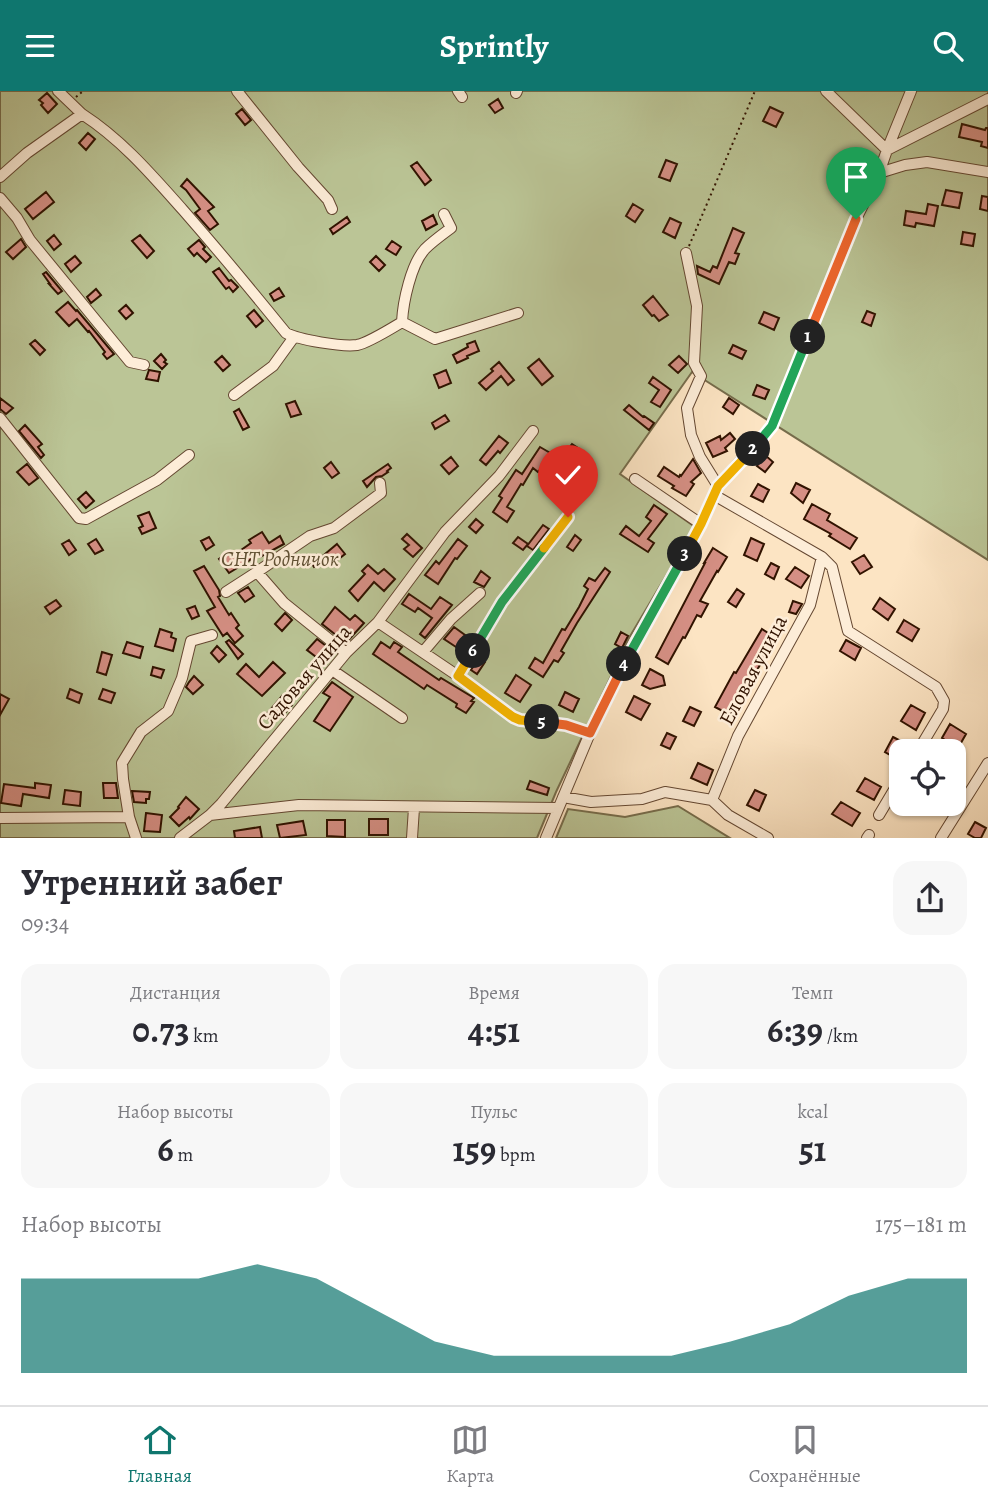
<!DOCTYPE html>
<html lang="ru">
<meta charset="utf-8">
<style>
:root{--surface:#fff;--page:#f7f7f7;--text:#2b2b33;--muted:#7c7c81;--line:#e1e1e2;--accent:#0f766e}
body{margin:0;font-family:Alegreya,serif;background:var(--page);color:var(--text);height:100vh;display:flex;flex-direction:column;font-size:26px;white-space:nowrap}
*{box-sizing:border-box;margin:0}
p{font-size:23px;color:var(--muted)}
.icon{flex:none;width:38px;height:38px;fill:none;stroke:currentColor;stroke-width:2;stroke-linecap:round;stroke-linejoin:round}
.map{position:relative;height:747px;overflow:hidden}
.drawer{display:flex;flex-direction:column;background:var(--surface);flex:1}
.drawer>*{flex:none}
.controls{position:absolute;left:889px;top:648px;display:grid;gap:14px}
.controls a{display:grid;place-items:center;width:77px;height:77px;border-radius:14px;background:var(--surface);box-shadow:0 2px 5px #0004;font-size:35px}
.pin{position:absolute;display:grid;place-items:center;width:60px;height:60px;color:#fff;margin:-72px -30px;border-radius:50% 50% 50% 0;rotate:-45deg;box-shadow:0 0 7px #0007}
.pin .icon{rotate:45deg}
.km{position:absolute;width:35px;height:35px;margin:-18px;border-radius:50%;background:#222;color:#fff;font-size:19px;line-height:35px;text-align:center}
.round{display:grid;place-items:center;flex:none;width:74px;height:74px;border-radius:21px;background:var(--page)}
.head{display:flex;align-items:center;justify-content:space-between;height:119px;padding:0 21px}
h1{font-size:38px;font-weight:700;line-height:52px}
.figures{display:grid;grid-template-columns:repeat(3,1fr);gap:10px;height:119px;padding:7px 21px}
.figures div{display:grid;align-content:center;border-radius:18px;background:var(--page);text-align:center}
.figures b{font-size:35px;font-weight:700}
.figures small{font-size:19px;font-weight:400}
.figures p{font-size:19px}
.chart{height:196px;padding:14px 21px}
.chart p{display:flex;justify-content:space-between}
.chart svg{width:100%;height:126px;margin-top:7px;fill:var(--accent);opacity:.7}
header{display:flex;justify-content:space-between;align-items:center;height:91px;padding:0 21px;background:var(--accent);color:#fff;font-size:32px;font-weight:700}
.tabs{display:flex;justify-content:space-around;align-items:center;height:98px;border-top:2px solid var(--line);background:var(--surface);font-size:19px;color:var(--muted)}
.tabs a{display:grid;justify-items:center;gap:4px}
.tabs .active{color:var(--accent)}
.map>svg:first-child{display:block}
.green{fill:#bbc596;stroke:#766c4b;stroke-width:2}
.building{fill:#d58f84;stroke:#311300;stroke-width:2}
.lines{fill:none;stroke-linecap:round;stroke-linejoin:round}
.minor-casing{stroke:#644731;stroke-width:12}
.path{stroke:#311300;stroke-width:2;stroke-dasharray:2 3.5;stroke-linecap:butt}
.minor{stroke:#fdedd8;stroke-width:10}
.split-1-casing{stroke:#fff;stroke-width:14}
.split-2-casing{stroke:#fff;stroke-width:14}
.split-3-casing{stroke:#fff;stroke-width:14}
.split-4-casing{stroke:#fff;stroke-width:14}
.split-5-casing{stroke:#fff;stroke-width:14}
.split-6-casing{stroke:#fff;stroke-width:14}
.split-7-casing{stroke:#fff;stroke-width:14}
.split-8-casing{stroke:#fff;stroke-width:14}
.split-1{stroke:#f0652b;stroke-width:9}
.split-2{stroke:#22a559;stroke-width:9}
.split-3{stroke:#f5b400;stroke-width:9}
.split-4{stroke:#22a559;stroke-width:9}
.split-5{stroke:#f0652b;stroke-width:9}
.split-6{stroke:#f5b400;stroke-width:9}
.split-7{stroke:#22a559;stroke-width:9}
.split-8{stroke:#f5b400;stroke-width:9}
.labels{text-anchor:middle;stroke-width:5;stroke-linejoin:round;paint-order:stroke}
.park-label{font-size:21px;font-style:italic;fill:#615134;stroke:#fdedd8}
.street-label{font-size:21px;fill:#311300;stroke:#fdedd8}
</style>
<header><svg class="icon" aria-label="menu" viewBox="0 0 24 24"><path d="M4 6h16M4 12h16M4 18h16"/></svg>Sprintly<svg class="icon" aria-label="search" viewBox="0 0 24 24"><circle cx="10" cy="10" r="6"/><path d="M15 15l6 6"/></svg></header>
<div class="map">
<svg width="988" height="747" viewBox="0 0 988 747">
<rect width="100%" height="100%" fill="#fce4c3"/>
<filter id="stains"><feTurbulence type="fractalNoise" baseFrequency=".00286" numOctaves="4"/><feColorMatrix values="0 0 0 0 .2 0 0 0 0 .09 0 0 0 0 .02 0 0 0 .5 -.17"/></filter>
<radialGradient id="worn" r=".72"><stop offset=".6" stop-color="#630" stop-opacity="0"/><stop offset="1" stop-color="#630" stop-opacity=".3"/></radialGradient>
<path class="green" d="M 0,0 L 988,0 L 988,469 L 692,281 L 620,383 L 695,436 L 629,547 L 556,701 L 537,747 L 0,747 Z
M 678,715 L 730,747 L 556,747 L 568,718 L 625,726 Z"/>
<path class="building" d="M 47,2 L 57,13 L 48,22 L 41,14 L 43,12 L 39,9 Z
M 498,8 L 503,17 L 495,22 L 489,14 Z
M 770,16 L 783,22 L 776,36 L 763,30 Z
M 242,18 L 251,29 L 245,34 L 236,23 Z
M 962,33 L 985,39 L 986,37 L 988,37 L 988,57 L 981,55 L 982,51 L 959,46 Z
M 88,42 L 95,48 L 86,59 L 79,52 Z
M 666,69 L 677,73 L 670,90 L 659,86 Z
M 417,71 L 431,89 L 425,94 L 411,75 Z
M 187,88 L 214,116 L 208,120 L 218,133 L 210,139 L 195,122 L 200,118 L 186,99 L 181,95 Z
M 946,99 L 962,102 L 959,117 L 942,114 Z
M 46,101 L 54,111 L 33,128 L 25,118 Z
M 982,105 L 988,106 L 988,120 L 980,118 Z
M 633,113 L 643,119 L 635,131 L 626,125 Z
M 928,113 L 938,115 L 934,135 L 916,132 L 915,136 L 904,134 L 906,120 L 926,123 Z
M 433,124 L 437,133 L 426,139 L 422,130 Z
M 347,126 L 350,131 L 333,143 L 330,138 Z
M 670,127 L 681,132 L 675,147 L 663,141 Z
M 733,137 L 744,142 L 735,162 L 739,163 L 735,173 L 729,171 L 719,193 L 698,183 L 697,175 L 710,181 L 713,175 L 717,177 Z
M 963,141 L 975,143 L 973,155 L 961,153 Z
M 54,144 L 61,153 L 54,159 L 47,150 Z
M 140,144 L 154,160 L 147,167 L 132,150 Z
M 21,148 L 26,156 L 13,168 L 6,161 Z
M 199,149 L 205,156 L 203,158 L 211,166 L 206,171 L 197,162 L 194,165 L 188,158 Z
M 392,150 L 401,156 L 396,164 L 386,158 Z
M 75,165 L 81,172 L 71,181 L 65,173 Z
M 376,165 L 385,174 L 379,180 L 370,171 Z
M 219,177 L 229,190 L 231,189 L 238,196 L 233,201 L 229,196 L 226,198 L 213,181 Z
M 46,181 L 62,200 L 58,203 L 49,193 L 50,193 L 43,183 Z
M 279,197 L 284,205 L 274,210 L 270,203 Z
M 96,198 L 101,204 L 91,212 L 87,206 Z
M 653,205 L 668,224 L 659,230 L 654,224 L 652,225 L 643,214 Z
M 68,211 L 76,220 L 77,219 L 114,263 L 107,268 L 103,263 L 105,261 L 89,240 L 88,241 L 77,228 L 69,235 L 56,221 Z
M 126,214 L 133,222 L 126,228 L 119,220 Z
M 254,219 L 263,230 L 256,236 L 247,225 Z
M 867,220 L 875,223 L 871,235 L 862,231 Z
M 764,221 L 779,227 L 774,239 L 759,232 Z
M 35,249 L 45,259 L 40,264 L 30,253 Z
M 475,250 L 479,260 L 467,265 L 468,267 L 457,272 L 453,264 L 468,256 L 467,253 Z
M 733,254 L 746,260 L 742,268 L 729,262 Z
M 161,263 L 166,269 L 164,271 L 167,273 L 162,278 L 154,270 Z
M 222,265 L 230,274 L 223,280 L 215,271 Z
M 679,265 L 687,273 L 678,282 L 669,274 Z
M 539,268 L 553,285 L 542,294 L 528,277 Z
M 499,271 L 514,289 L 508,294 L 501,285 L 486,299 L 479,292 L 493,280 L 491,278 Z
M 149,279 L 160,281 L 158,290 L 146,288 Z
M 446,279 L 451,292 L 439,297 L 434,284 Z
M 653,286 L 671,299 L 660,316 L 651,311 L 659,299 L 649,292 Z
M 757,294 L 769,299 L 765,308 L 753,304 Z
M 0,307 L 13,317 L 6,323 L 0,318 Z
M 729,307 L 739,314 L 733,323 L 723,316 Z
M 295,310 L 301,323 L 291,326 L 286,313 Z
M 629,314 L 643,326 L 644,325 L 654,332 L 649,339 L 624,319 Z
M 239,318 L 249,336 L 243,339 L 234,321 Z
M 445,324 L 449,330 L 435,338 L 432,332 Z
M 25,334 L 42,353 L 38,356 L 44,364 L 41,367 L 19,340 Z
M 730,342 L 735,348 L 725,357 L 727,360 L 713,366 L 706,352 L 720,345 L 721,349 Z
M 499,345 L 508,352 L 500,362 L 498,360 L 486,374 L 480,369 Z
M 572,353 L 578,357 L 571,367 L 565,362 Z
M 540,356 L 552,363 L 538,381 L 533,377 L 523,394 L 521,393 L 507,416 L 514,420 L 507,431 L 493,421 L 502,407 L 499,405 L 516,379 L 522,383 Z
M 765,364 L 773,371 L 765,381 L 757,375 Z
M 451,366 L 458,375 L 449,383 L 441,374 Z
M 693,368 L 701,382 L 691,391 L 694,393 L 686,405 L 672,397 L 674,395 L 658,385 L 664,376 L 679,386 L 680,384 L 681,385 Z
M 331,371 L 339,382 L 332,387 L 324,377 Z
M 27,373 L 38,387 L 29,394 L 17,381 Z
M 388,373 L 391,377 L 387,380 L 388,381 L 382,385 L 376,386 L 367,396 L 363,390 Z
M 796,392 L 810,399 L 803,412 L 791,402 Z
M 758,393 L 769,399 L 763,411 L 751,405 Z
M 86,401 L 94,410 L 86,417 L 78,408 Z
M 812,413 L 830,423 L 827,429 L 857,447 L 850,458 L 829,445 L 831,443 L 804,428 Z
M 654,414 L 667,423 L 648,448 L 654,452 L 648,461 L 620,443 L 626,435 L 639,445 L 651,430 L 646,426 Z
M 149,421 L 156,437 L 142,443 L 139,437 L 143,435 L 138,425 Z
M 476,428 L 483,434 L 476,442 L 469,436 Z
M 543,434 L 549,438 L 533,459 L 527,455 Z
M 262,441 L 269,452 L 280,445 L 284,453 L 260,466 L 258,464 L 229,482 L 219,468 L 228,461 L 231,466 L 251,452 L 249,449 Z
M 407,443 L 422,457 L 413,466 L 404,458 L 409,454 L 402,448 Z
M 575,444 L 581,449 L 573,460 L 567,456 Z
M 209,446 L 214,454 L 206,459 L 201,450 Z
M 518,446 L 528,453 L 523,459 L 513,452 Z
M 751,447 L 764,453 L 757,470 L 744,464 Z
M 96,448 L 103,459 L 95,463 L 88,453 Z
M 458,448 L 467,455 L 457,468 L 455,467 L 438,493 L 425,484 L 436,470 L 439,473 Z
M 69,449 L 76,459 L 69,464 L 62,453 Z
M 337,453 L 345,463 L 335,471 L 331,467 L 314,476 L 309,468 L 316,464 L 319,468 Z
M 713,457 L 727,466 L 718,481 L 717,480 L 700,510 L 708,513 L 701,526 L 697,524 L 685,547 L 683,546 L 668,573 L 656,566 L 705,472 L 704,472 Z
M 864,464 L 872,476 L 860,483 L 852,471 Z
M 771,472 L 779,476 L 774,488 L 765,483 Z
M 368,474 L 378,483 L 384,478 L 395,488 L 384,500 L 374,491 L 358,510 L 349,500 L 365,483 L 362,480 Z
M 204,475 L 219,499 L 220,505 L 218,506 L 229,524 L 231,522 L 239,534 L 236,537 L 243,545 L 235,552 L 227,542 L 223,545 L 207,520 L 215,516 L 194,480 Z
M 795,476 L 809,485 L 801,497 L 786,488 Z
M 605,477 L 610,481 L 577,532 L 561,560 L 564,562 L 558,571 L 554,569 L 543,586 L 529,577 L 535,567 L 543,572 L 562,538 L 565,539 L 579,516 L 588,498 L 584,495 L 589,487 L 595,490 Z
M 481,480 L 490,487 L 484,496 L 474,491 Z
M 248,496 L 254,505 L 245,511 L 238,502 Z
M 737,498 L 744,503 L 736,516 L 728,511 Z
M 409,503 L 431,518 L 440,506 L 452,514 L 425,547 L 420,543 L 432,527 L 418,517 L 415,521 L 402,513 Z
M 880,507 L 895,518 L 888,529 L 873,518 Z
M 56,509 L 61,515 L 50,523 L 45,516 Z
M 793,510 L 802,513 L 796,523 L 789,521 Z
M 195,515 L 199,525 L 192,528 L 187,518 Z
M 335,516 L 350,529 L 355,524 L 364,532 L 346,552 L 322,533 Z
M 285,522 L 292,529 L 282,540 L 275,533 Z
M 904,529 L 919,538 L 912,550 L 897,541 Z
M 454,536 L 465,544 L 456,556 L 444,548 Z
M 160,538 L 172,542 L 171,546 L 176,548 L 173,560 L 155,555 Z
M 762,538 L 776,547 L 741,606 L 740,605 L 730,624 L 715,616 L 734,581 L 736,582 Z
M 621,541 L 628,545 L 622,557 L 615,553 Z
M 317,548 L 330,558 L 320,569 L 307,559 Z
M 229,549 L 243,563 L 238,568 L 226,551 Z
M 846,549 L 861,557 L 855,569 L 840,560 Z
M 127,551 L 143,556 L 140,567 L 123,562 Z
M 381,551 L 390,557 L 394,551 L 402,556 L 398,561 L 439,589 L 441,587 L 474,607 L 471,610 L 474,611 L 466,622 L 456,616 L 457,613 L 427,594 L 424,598 L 373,563 Z
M 217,555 L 226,564 L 219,571 L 211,562 Z
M 102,561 L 112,564 L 106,584 L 97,581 Z
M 479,567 L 485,571 L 477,583 L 471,579 Z
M 273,571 L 285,582 L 262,605 L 237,583 L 246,573 L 259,586 Z
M 153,576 L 164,579 L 161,587 L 151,584 Z
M 650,578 L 663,585 L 665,594 L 650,598 L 642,594 Z
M 516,584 L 531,594 L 520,611 L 505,602 Z
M 194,585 L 203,594 L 193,603 L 186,596 L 189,591 Z
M 332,591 L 353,606 L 330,640 L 314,630 L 330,606 L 323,602 Z
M 70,598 L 82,603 L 79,612 L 67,607 Z
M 103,598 L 115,602 L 111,612 L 99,608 Z
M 565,601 L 579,608 L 573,621 L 559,614 Z
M 0,603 L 9,608 L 0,624 Z
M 282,605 L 292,614 L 286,621 L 282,618 L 272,630 L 265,625 Z
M 634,605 L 650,613 L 641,629 L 626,621 Z
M 911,614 L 925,622 L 916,639 L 901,630 Z
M 690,616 L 701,621 L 694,635 L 683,630 Z
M 950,633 L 966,643 L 958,657 L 942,647 Z
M 667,642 L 676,646 L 670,658 L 661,654 Z
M 893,646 L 910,655 L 907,660 L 901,660 L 901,670 L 885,661 Z
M 698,672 L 713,679 L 707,694 L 691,687 Z
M 865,687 L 881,696 L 874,709 L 857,700 Z
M 530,690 L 549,697 L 547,704 L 527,698 Z
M 35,692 L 51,694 L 49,707 L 23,703 L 21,715 L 1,712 L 4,693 L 35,697 Z
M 103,692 L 116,692 L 118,707 L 104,707 Z
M 65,699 L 81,701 L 80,715 L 63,713 Z
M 755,699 L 766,704 L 759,720 L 747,714 Z
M 132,700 L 150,701 L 149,708 L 146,708 L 146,712 L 134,711 Z
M 186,706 L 199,718 L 190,728 L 189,726 L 179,735 L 170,726 L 179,717 L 178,716 Z
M 841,711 L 860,722 L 852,735 L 832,723 Z
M 146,722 L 162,724 L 160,741 L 144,740 Z
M 369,728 L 388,728 L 388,744 L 369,744 Z
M 327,729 L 345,729 L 345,746 L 327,745 Z
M 303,730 L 306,744 L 280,747 L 277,734 Z
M 975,731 L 986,737 L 981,747 L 975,747 L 968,743 Z
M 260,736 L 262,747 L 235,747 L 234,740 Z"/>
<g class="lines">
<defs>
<path id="minor" d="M 58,0 L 82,23
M 237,0 L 298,76 L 328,109 L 332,118
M 458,0 L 462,6
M 826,0 L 887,59 L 988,8
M 516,2 L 517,0
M 879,82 L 905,74 L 927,71 L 988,81
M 0,86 L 27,62 L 82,23 C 122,49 151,83 183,119 C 218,159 252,200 286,242 C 299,249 342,256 357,254 C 368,252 392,237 402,231 L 435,248 L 518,222
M 0,107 L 17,127 L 30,149 L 130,271 L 144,274
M 686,162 L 697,215 L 694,272 L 701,285 L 687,317 L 691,344 L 700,366 L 718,395
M 402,231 C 403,211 411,173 425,158 C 433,150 443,143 451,137 L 444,123
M 234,304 L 273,275 L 294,246
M 0,327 L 79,427 L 86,428 L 157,389 L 189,364
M 635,388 L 701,433
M 822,466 L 832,476 L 848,540 L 936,596 L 944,610 L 943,618 L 918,660
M 257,481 L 310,445 L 334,437 L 381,402 L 380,392
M 226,501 L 257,481 L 284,512 L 346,562
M 378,531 L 445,441 L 499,385 L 533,340
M 423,561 L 451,528 L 480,502
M 332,579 L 402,627
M 458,585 L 502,511 L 568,426
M 563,706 L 591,711 L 642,708 L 665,701 L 712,709 L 728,724 L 768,747
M 712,709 L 738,645 L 810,514 L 822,466 L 714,404
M 210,724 L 221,713 L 346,562 L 378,531 L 458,585 L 513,626 L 520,629 L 566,634 L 590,642
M 879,724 L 901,687
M 129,726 L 123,688 L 122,672 L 141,641 L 168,620 L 182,587 L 191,550 L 212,544
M 0,727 L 129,726 L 136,747
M 180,747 L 210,724 L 299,714 L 558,717
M 412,747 L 414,717
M 546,747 L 590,642 L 629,563 L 701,433 L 718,395 L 772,335 L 856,128 L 879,82 L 887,59 L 911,0
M 867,747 L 869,744
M 941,747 L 988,672"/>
</defs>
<use href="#minor" class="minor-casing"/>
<path class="path" d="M 76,6 L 83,0
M 689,155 L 755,0"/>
<use href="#minor" class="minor"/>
</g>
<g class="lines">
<defs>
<path id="split-1" d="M 808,246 L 856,128"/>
<path id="split-2" d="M 753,358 L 772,335 L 808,246"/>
<path id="split-3" d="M 685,463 L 701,433 L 718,395 L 753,358"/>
<path id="split-4" d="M 624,573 L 685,463"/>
<path id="split-5" d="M 542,631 L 566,634 L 590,642 L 624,573"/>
<path id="split-6" d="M 473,560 L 458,585 L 513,626 L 520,629 L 542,631"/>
<path id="split-7" d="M 473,560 L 502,511 L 544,457"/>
<path id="split-8" d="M 544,457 L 568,426"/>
</defs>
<use href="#split-1" class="split-1-casing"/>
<use href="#split-2" class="split-2-casing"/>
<use href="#split-3" class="split-3-casing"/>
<use href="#split-4" class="split-4-casing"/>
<use href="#split-5" class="split-5-casing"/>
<use href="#split-6" class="split-6-casing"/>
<use href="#split-7" class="split-7-casing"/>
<use href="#split-8" class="split-8-casing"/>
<use href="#split-1" class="split-1"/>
<use href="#split-2" class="split-2"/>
<use href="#split-3" class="split-3"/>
<use href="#split-4" class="split-4"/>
<use href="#split-5" class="split-5"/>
<use href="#split-6" class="split-6"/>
<use href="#split-7" class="split-7"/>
<use href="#split-8" class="split-8"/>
</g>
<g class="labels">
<g class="park-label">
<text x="280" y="475">СНТ Родничок</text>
</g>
<g class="street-label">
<text transform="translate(753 579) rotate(-62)" y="7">Еловая улица</text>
<text transform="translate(304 586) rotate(-49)" y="7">Садовая улица</text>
</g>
</g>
<rect width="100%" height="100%" filter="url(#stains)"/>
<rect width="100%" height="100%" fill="url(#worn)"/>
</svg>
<div class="controls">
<a><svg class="icon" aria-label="locate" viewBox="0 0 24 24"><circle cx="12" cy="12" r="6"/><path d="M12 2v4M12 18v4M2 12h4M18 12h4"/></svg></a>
</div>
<div class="pin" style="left:856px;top:128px;background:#1e9e55"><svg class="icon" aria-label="arrive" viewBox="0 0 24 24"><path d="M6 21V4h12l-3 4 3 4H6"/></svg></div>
<div class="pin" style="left:568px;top:426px;background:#d93025"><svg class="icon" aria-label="check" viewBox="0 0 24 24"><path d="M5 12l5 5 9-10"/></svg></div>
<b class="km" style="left:808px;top:246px">1</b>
<b class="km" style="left:753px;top:358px">2</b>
<b class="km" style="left:685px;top:463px">3</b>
<b class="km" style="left:624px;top:573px">4</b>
<b class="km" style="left:542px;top:631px">5</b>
<b class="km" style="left:473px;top:560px">6</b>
</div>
<section class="drawer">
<div class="head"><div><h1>Утренний забег</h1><p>09:34</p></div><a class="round"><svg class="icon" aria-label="share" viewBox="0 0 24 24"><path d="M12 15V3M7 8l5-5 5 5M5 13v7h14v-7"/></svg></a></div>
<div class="figures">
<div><p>Дистанция</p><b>0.73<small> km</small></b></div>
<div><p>Время</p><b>4:51</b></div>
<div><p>Темп</p><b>6:39<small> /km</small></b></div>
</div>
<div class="figures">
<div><p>Набор высоты</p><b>6<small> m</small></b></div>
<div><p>Пульс</p><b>159<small> bpm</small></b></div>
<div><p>kcal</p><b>51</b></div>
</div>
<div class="chart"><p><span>Набор высоты</span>175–181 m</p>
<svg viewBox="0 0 160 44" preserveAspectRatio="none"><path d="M0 44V11L10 11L20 11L30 11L40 6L50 11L60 22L70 33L80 38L90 38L100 38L110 38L120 33L130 27L140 17L150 11L160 11V44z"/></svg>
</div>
</section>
<nav class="tabs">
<a class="active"><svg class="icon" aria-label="home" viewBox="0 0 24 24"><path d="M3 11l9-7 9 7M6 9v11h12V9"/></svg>Главная</a>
<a><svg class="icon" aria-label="map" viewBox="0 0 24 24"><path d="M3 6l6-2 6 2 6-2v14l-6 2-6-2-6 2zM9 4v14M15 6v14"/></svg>Карта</a>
<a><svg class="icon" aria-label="saved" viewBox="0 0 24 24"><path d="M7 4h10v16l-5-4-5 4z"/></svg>Сохранённые</a>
</nav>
